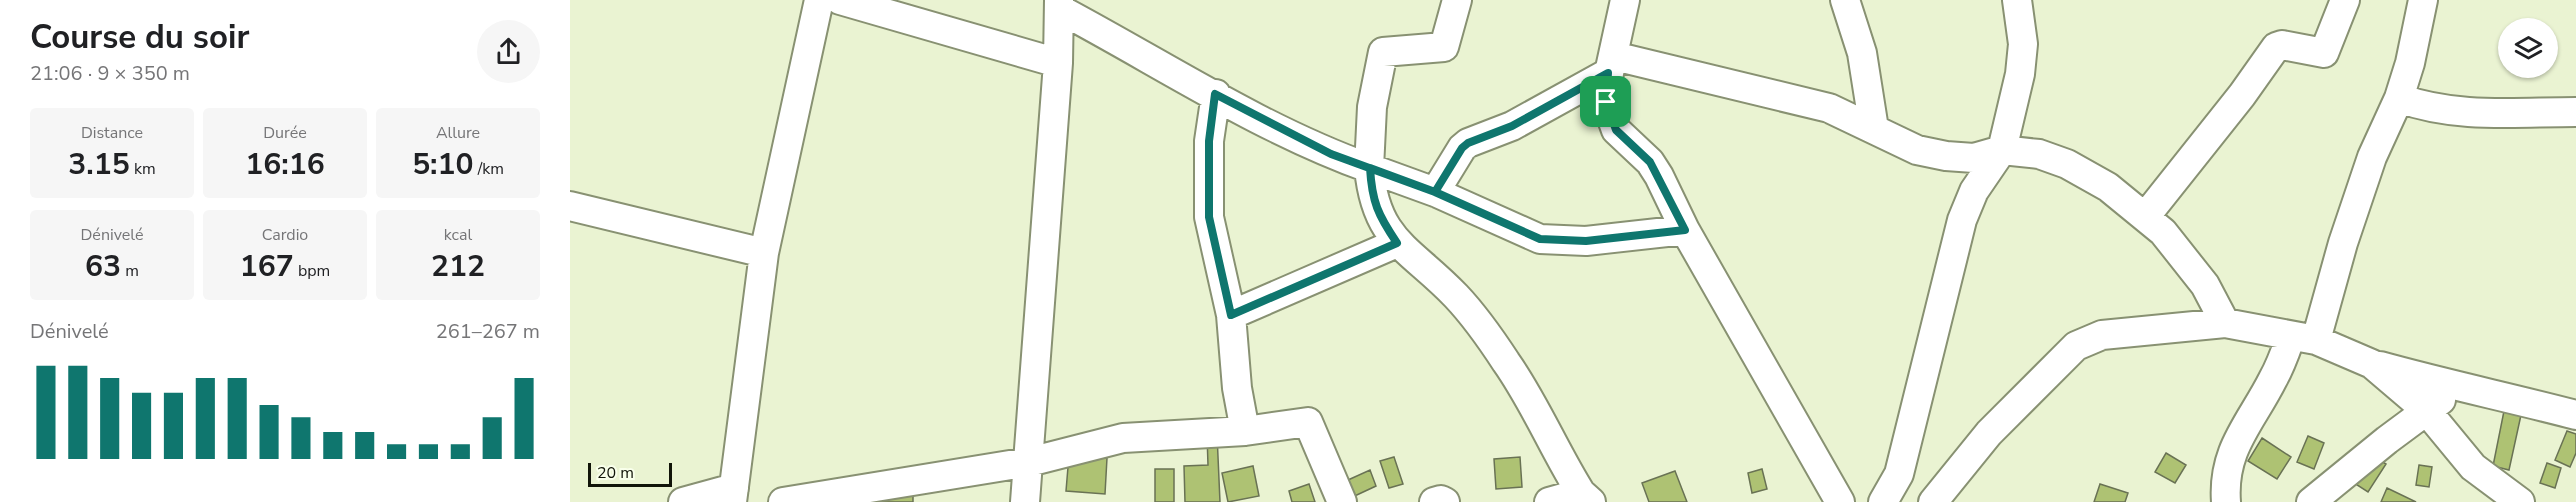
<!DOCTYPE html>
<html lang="fr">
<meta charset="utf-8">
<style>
:root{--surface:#fff;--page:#f6f6f6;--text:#202124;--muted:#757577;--accent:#0f766e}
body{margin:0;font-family:"Nunito Sans",sans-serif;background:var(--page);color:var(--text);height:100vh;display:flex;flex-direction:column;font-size:22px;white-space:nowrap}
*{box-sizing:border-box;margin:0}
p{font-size:20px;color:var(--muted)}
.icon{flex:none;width:33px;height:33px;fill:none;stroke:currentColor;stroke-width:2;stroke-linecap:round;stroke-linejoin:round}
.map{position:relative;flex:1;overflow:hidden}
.panel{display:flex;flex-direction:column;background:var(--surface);width:570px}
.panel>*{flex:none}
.buttons{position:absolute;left:1928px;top:18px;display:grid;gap:12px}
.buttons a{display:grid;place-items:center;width:60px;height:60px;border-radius:50%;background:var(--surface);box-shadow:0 2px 4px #0004;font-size:30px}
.scale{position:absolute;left:18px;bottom:15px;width:84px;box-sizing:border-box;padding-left:6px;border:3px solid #111409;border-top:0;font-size:16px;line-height:21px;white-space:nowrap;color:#111409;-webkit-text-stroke:4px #f9ffeb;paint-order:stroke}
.pin{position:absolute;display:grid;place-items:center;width:51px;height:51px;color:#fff;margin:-26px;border-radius:12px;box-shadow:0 3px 9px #0006}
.round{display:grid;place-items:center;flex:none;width:63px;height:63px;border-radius:32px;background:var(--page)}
.summary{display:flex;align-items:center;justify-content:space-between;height:102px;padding:0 30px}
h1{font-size:33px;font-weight:700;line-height:45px}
.stats{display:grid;grid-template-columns:repeat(3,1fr);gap:9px;height:102px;padding:6px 30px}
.stats div{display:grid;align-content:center;border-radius:6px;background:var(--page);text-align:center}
.stats b{font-size:30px;font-weight:700}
.stats small{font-size:16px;font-weight:400}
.stats p{font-size:16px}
.chart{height:168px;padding:12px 30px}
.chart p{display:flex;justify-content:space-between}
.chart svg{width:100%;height:108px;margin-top:6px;stroke:var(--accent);stroke-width:6}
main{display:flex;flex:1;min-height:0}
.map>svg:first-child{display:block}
.building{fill:#aec273;stroke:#697254;stroke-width:1.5}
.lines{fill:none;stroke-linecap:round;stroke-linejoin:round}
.street-casing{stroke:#889172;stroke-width:32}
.street{stroke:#fff;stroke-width:28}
.route-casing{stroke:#fff;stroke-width:12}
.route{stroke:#0f766e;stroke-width:8}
</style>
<main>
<section class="panel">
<div class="summary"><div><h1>Course du soir</h1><p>21:06 · 9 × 350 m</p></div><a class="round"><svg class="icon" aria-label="share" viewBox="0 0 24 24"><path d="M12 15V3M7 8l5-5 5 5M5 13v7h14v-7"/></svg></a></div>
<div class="stats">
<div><p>Distance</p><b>3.15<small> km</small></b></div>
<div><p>Durée</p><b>16:16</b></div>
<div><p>Allure</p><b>5:10<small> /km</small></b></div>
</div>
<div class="stats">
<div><p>Dénivelé</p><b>63<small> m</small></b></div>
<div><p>Cardio</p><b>167<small> bpm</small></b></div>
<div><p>kcal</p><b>212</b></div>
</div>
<div class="chart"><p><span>Dénivelé</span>261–267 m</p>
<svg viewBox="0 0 160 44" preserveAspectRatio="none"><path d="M5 44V6M15 44V6M25 44V11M35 44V17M45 44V17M55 44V11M65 44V11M75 44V22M85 44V27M95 44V33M105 44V33M115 44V38M125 44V38M135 44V38M145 44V27M155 44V11"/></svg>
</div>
</section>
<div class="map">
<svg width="2006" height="502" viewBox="0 0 2006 502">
<rect width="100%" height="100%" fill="#eaf3d2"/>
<path class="building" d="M 1934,411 L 1951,415 L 1939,470 L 1923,466 Z
M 1997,431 L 2006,434 L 2006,453 L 2000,467 L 1985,460 Z
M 647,434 L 650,502 L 615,502 L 614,466 L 638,465 L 637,435 Z
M 1738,436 L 1754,443 L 1744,469 L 1727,462 Z
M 1692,438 L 1721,457 L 1707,479 L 1678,461 Z
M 1596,453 L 1616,465 L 1605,483 L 1585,472 Z
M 1798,453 L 1816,464 L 1798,492 L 1781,481 Z
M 499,455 L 537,458 L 535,494 L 496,491 Z
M 824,457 L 833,484 L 819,488 L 810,461 Z
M 950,457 L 952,487 L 926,489 L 924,459 Z
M 1977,463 L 1991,468 L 1985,488 L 1970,483 Z
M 1849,465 L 1862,467 L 1859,487 L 1846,485 Z
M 683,466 L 689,496 L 658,502 L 652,473 Z
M 585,469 L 604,469 L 604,502 L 585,502 Z
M 1192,469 L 1197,489 L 1182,493 L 1178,473 Z
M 800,470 L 806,486 L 774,501 L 767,485 Z
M 1105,471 L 1117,502 L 1079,502 L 1072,483 Z
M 739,484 L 745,502 L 722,502 L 719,491 Z
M 1530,484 L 1558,493 L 1555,502 L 1524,502 Z
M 1817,488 L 1846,502 L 1811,502 Z
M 298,494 L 343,496 L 343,502 L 298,502 Z"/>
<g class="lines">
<defs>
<path id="street" d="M 270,0 L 488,63
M 887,0 L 874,47 L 813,52 L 802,107 L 799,168 L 865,192 L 970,239 L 1016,241 L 1115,230
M 1055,0 L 1036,87 L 1036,102 L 1046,130 L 1080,162 L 1089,176 L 1115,230 L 1270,502
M 1275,0 L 1292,53 L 1304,129
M 489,9 C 591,63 690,129 799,168 C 806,242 840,248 886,296 C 904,315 921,339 936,362 C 965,403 984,450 1011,493 L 1021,502
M 1044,56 L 1259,108 L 1347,150 L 1376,156 L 1404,158 L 1432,150 L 1469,154 L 1497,164 L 1538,187 L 1593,232 L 1635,285 L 1655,323
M 646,94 L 639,141 L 639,217 L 661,315 L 667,388 L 675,431
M 1829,98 C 1887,119 1945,112 2006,112
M 865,192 L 892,148 L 898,143 L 942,126 L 1038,73
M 0,206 L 194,253
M 1575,217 L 1672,95 L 1706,47 L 1712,45 L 1754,53 L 1775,0
M 661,315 L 827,243
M 1746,340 L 1773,243 L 1802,157 L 1829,98 L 1840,63 L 1853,0
M 1810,366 C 1875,384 1941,398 2006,415
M 113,502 L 164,488
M 162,502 L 194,253 L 249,0
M 213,502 L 459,462 L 553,438 L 675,431 L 738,422 L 772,502
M 455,502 L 488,63 L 489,0
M 864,502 L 871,500 L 875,502
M 979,502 L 1011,493
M 1313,502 L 1329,474 L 1392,220 L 1404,191 L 1432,150 L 1450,74 L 1453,44 L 1447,0
M 1363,502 L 1419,433 L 1506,346 L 1532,335 L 1655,323 L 1746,340 L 1802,364 L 1856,410 L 1903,467 L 1950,502
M 1656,502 C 1652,449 1681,423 1703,379 C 1711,365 1716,350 1721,336
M 1741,502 L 1817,440 L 1871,400"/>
</defs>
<use href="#street" class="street-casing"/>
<use href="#street" class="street"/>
</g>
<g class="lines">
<defs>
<path id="route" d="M 1036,102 L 1038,73 L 942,126 L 898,143 L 892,148 L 865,192 L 761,154 L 645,94 L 639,141 L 639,217 L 661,315 L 827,243 C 808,215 802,202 800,168 L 865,192 L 970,239 L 1016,241 L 1115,230 L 1080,162 L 1046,130 L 1036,102"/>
</defs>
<use href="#route" class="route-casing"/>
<use href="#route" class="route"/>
</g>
</svg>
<div class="buttons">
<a><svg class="icon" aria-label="layers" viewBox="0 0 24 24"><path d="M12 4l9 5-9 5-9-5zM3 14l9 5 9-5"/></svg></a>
</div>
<div class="scale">20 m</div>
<div class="pin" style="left:1036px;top:102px;background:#1e9e55"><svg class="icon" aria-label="arrive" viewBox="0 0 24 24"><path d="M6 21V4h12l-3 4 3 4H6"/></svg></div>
</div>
</main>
